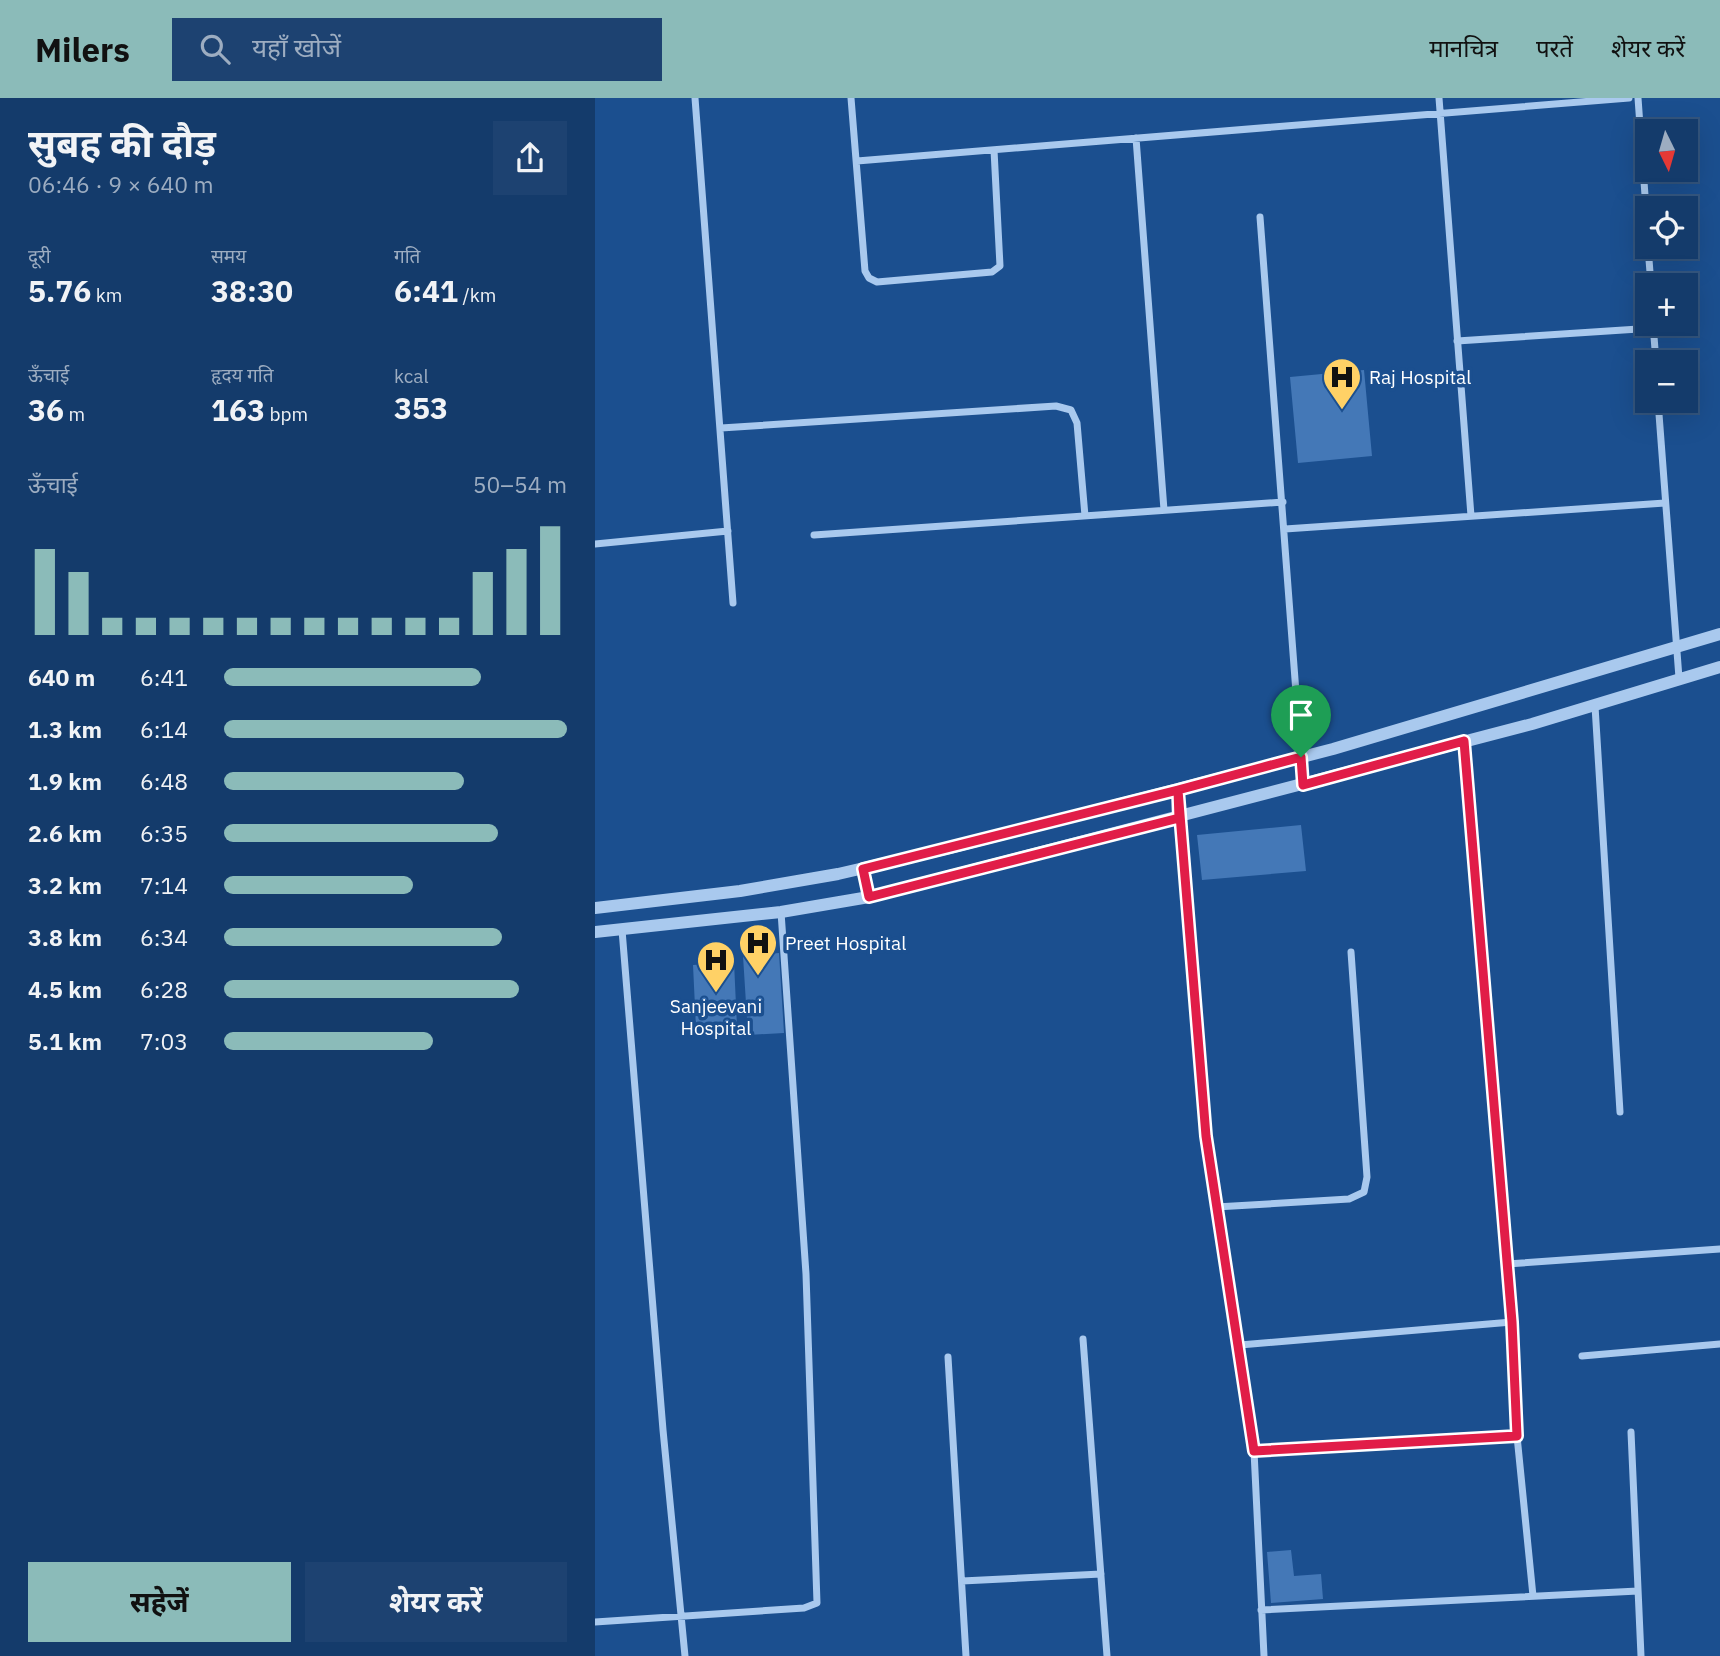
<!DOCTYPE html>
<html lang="hi">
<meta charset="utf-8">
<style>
:root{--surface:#143b6b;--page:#1d4271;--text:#f1f3f6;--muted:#9dadc1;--line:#33557e;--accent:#8bbbb9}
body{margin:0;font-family:"IBM Plex Sans","Noto Sans Devanagari",sans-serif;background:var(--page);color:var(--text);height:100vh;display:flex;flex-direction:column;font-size:26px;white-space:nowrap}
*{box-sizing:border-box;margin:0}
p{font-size:23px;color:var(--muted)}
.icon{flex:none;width:38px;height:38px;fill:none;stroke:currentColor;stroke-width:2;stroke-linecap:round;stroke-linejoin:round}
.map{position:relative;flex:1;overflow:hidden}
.sheet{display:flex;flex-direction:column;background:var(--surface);width:595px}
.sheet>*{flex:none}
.needle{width:46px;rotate:175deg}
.buttons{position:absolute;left:1040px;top:21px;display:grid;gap:14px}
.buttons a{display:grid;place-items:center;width:63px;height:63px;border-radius:0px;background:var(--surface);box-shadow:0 7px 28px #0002,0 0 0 2px var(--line);font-size:35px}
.pin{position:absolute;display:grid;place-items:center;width:60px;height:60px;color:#fff;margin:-72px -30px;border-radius:50% 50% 50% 0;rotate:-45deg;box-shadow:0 0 7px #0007}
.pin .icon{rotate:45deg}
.round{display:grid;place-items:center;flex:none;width:74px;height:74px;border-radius:0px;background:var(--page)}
.summary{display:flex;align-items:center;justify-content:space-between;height:119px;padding:0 28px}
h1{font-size:38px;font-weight:700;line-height:52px}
.figures{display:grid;grid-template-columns:repeat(3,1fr);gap:10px;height:119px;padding:7px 28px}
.figures div{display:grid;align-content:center}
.figures b{font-size:30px;font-weight:700}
.figures small{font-size:19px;font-weight:400}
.figures p{font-size:19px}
.chart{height:196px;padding:14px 28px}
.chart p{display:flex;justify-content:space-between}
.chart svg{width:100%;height:126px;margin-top:7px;stroke:var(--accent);stroke-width:6}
.cta{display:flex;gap:14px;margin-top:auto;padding:14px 28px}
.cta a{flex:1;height:80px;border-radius:0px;background:var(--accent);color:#111;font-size:28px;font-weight:700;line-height:80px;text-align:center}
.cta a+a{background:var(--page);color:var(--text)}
ul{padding:0 28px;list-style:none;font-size:23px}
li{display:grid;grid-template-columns:112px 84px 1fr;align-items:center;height:52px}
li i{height:18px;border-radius:9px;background:var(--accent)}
header{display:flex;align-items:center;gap:42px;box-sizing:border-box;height:98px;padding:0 35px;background:var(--accent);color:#111}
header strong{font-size:33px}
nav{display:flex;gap:38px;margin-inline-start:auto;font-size:24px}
.search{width:490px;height:63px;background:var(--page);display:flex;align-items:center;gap:18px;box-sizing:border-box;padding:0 24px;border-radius:0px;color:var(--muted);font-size:26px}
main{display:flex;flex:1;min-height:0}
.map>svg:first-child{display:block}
.building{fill:#4478b7}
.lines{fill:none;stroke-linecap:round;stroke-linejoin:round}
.minor{stroke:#a9c9ee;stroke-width:7}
.tertiary{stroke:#a9c9ee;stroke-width:12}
.route-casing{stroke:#fff;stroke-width:14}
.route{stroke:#e11d48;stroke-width:9}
.labels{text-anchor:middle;stroke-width:7;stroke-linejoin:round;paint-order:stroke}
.poi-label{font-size:19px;fill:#fff;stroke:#1b4f8f;text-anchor:start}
</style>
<header>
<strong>Milers</strong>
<div class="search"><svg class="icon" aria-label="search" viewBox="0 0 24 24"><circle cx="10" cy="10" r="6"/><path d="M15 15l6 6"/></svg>यहाँ खोजें</div>
<nav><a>मानचित्र</a><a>परतें</a><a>शेयर करें</a></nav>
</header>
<main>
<section class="sheet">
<div class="summary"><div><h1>सुबह की दौड़</h1><p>06:46 · 9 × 640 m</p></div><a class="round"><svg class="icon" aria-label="share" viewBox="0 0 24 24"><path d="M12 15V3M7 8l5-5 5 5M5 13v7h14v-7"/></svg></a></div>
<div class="figures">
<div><p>दूरी</p><b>5.76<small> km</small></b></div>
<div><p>समय</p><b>38:30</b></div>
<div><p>गति</p><b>6:41<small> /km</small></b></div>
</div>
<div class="figures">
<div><p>ऊँचाई</p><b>36<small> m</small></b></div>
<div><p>हृदय गति</p><b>163<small> bpm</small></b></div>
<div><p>kcal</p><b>353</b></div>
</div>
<div class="chart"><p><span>ऊँचाई</span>50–54 m</p>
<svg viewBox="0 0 160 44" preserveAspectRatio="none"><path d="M5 44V14M15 44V22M25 44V38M35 44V38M45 44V38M55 44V38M65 44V38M75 44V38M85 44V38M95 44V38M105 44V38M115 44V38M125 44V38M135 44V22M145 44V14M155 44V6"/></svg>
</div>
<ul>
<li><b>640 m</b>6:41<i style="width:75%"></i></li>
<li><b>1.3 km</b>6:14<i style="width:100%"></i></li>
<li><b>1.9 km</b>6:48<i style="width:70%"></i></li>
<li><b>2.6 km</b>6:35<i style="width:80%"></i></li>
<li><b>3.2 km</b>7:14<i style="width:55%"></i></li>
<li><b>3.8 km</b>6:34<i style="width:81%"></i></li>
<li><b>4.5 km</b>6:28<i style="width:86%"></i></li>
<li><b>5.1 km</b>7:03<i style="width:61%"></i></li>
</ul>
<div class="cta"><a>सहेजें</a><a>शेयर करें</a></div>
</section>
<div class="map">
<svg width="1125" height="1558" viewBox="0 0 1125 1558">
<rect width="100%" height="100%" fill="#1b4f8f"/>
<path class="building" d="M 769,272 L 777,358 L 703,365 L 695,279 Z
M 706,727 L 711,773 L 607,782 L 602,737 Z
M 184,855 L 189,935 L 153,937 L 148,858 Z
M 139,864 L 142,929 L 101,930 L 98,867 Z
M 696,1452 L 699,1478 L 726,1476 L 728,1501 L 676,1505 L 672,1454 Z"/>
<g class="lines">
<path class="minor" d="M 100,0 L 138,505
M 256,0 L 270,173 L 274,180 L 282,184 L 397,174 L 405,168 L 399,52
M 844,0 L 876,418
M 1043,0 L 1052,125
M 541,40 L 569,412
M 262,63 L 1034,0
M 665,119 L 708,687
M 1053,149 L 1056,187
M 1058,226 L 1061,264
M 862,243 L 1059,230
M 1063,303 L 1084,580
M 126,330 L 461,308 L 476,312 L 482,325 L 490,418
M 690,431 L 1070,405
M 219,437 L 688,404
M 0,446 L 133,433
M 1000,608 L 1025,1014
M 869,643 L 917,1224 L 922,1338 L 938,1498
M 583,692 L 611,1038 L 659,1353 L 669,1558
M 27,832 L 68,1332 L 90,1558
M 621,1109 L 754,1101 L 769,1094 L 772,1079 L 756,854
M 912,1166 L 1125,1151
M 488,1241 L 512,1558
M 645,1247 L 917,1224
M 987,1258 L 1125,1246
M 353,1259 L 371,1558
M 1036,1334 L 1046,1558
M 659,1353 L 922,1338
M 367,1483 L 506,1476
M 666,1512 L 1043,1493
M 0,1524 L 209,1510 L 222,1505 L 211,1176 L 186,814"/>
<path class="tertiary" d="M 268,771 L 274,799
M 0,810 L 145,793 L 243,776 L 355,750 L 738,651 L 1125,536
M 0,834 L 186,814 L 274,799 L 937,626 L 1125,569"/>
</g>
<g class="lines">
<defs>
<path id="route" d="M 706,659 L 583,692 L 584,720 L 274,799 L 268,771 L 583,692 L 611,1038 L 659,1353 L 922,1338 L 917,1224 L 869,643 L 708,687 L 706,659"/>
</defs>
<use href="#route" class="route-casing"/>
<use href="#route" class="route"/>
</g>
<defs>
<symbol id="hospital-pin" viewBox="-11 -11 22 30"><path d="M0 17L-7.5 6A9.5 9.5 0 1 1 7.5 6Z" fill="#ffd166" stroke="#1b4f8f"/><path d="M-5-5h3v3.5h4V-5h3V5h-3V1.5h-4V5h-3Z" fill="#111"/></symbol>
</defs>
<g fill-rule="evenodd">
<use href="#hospital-pin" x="725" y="257" width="44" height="60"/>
<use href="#hospital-pin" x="141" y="823" width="44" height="60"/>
<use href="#hospital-pin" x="99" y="840" width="44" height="60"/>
</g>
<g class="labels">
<g class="poi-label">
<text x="774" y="286">Raj Hospital</text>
<text x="190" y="852">Preet Hospital</text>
<text x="121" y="915" text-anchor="middle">Sanjeevani<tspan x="121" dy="22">Hospital</tspan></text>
</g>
</g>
</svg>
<div class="buttons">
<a><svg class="needle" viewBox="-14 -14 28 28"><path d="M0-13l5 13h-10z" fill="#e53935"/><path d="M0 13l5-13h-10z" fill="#9dadc1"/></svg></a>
<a><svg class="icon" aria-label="locate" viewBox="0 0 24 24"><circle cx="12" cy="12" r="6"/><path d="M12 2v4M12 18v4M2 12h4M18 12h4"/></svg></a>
<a>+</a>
<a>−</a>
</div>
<div class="pin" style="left:706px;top:659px;background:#1e9e55"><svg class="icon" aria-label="arrive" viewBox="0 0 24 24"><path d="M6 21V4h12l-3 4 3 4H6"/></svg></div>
</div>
</main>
